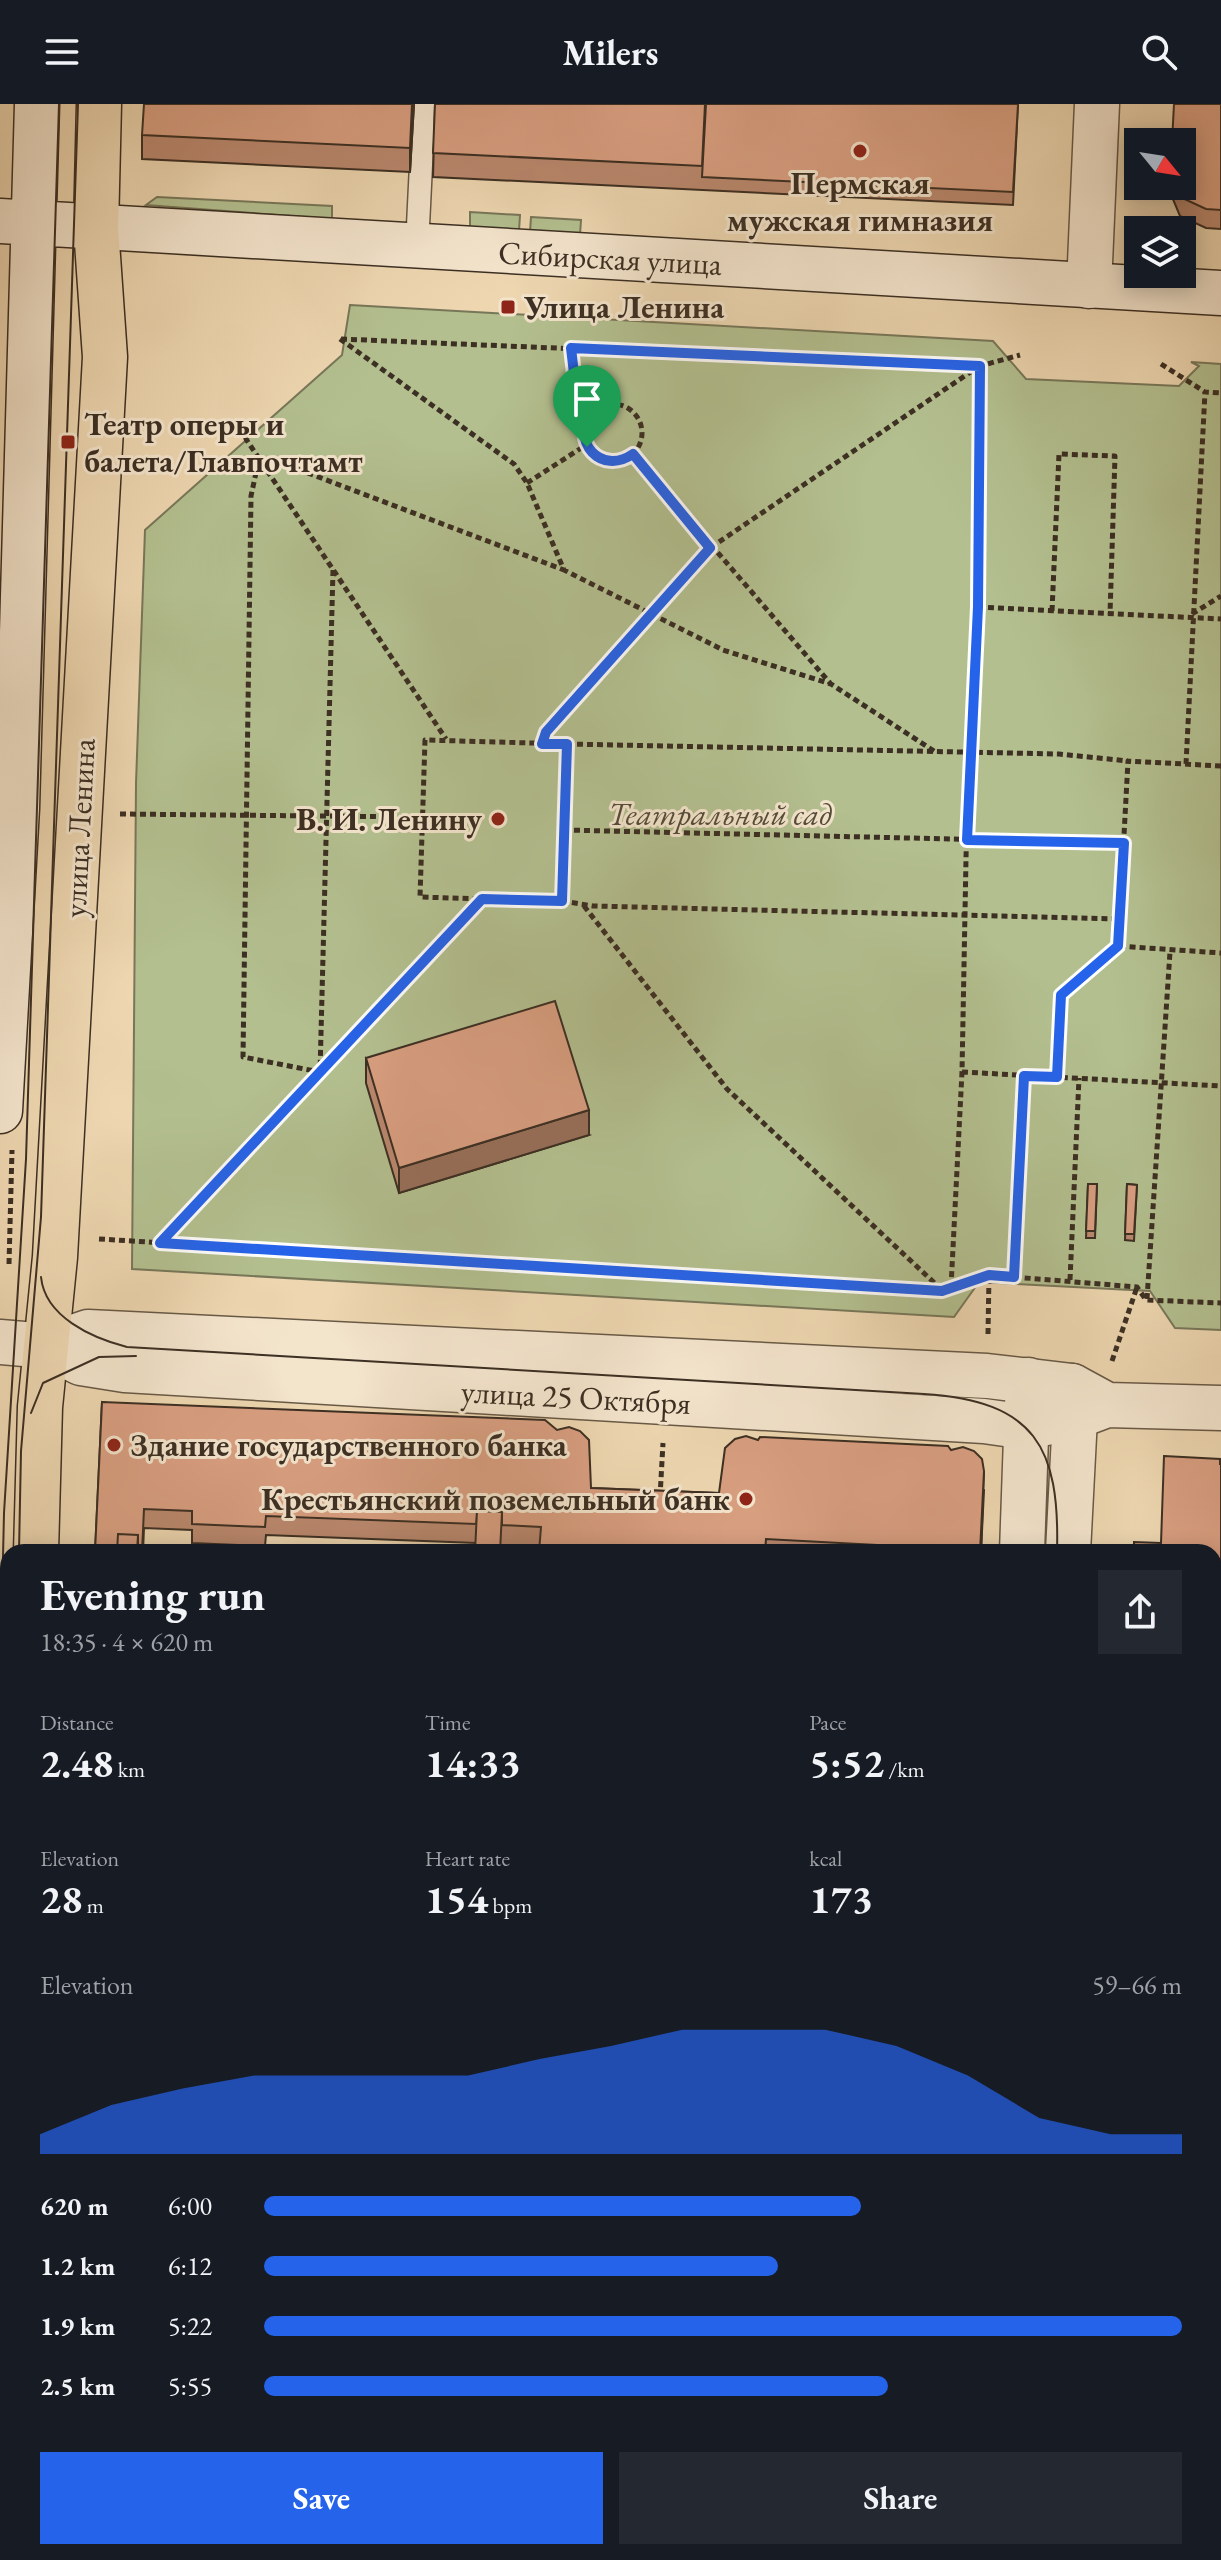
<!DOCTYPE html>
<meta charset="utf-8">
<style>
:root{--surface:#171b24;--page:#242831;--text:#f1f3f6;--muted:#9ea1a6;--accent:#2563eb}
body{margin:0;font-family:"EB Garamond",serif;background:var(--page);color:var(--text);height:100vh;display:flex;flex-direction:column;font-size:30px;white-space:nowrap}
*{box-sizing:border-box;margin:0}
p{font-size:26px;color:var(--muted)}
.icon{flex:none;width:44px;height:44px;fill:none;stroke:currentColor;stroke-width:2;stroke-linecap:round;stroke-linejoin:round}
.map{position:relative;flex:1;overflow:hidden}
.panel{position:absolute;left:0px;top:1440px;width:1222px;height:1016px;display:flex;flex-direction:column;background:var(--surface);border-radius:24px 24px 0 0;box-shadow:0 4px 20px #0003}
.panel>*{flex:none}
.needle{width:52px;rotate:120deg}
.tools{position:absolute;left:1124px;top:24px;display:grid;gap:16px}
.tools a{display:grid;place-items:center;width:72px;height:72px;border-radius:0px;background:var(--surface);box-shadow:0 4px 20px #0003;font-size:40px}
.pin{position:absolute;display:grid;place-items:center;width:68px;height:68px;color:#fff;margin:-82px -34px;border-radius:50% 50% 50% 0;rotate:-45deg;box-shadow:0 0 8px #0007}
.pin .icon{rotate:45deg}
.round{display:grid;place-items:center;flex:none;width:84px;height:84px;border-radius:0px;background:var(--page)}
.overview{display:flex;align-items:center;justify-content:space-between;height:136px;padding:0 40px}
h1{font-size:44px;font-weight:700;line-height:60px}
.metrics{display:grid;grid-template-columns:repeat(3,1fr);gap:12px;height:136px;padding:8px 40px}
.metrics div{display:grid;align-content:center}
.metrics b{font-size:40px;font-weight:700}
.metrics small{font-size:22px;font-weight:400}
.metrics p{font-size:22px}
.chart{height:224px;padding:16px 40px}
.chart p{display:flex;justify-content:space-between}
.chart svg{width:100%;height:144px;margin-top:8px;fill:var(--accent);opacity:.7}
.cta{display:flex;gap:16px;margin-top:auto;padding:16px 40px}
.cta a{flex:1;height:92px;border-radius:0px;background:var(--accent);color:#fff;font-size:32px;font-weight:700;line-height:92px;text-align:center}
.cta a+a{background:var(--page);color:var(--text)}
ul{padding:0 40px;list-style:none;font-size:26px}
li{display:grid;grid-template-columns:128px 96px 1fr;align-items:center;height:60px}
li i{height:20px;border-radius:10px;background:var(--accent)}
header{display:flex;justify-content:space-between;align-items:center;height:104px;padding:0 40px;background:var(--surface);font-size:36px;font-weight:700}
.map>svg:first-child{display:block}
.green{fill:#b3bf8f;stroke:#787759;stroke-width:2}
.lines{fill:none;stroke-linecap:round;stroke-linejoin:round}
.service-casing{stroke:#685946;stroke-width:25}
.minor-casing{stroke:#685946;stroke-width:47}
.tertiary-casing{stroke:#685946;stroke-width:47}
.secondary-casing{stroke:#3c2f23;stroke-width:47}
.primary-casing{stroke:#3c2f23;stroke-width:47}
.path{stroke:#3c2f23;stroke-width:5;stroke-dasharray:6 4;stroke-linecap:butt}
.service{stroke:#f3e4cc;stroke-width:22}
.minor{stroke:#f3e4cc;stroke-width:44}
.tertiary{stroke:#f3e4cc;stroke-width:44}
.secondary{stroke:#f3e4cc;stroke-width:44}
.primary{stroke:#edd6b0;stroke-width:44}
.tram{stroke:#3c2f23;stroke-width:2}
.wall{fill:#ba886e;stroke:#3c2f23;stroke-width:2}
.shaded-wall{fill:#976f5a;stroke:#3c2f23;stroke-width:2}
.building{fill:#d89e80;stroke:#3c2f23;stroke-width:2}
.route-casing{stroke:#fff;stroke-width:16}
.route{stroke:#2563eb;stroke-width:10}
.poi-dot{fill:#8f2418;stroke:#f3e4cc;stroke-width:3}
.labels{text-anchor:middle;stroke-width:6;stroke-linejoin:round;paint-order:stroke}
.poi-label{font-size:32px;font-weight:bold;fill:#3c2f23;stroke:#f3e4cc;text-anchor:start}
.street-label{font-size:32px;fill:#3c2f23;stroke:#f3e4cc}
.park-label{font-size:32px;font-style:italic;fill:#544c39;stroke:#f3e4cc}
</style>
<header><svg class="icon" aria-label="menu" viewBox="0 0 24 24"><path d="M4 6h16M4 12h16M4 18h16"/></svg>Milers<svg class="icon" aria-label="search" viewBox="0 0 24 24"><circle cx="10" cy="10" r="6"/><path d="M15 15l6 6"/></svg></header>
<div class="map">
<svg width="1221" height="2456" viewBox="0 0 1221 2456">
<rect width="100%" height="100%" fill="#edd6b0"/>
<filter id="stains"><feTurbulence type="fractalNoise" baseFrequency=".0025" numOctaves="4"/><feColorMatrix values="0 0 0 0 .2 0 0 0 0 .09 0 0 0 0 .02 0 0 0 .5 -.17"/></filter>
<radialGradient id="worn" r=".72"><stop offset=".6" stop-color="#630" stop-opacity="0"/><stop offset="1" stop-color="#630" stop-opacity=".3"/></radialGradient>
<path class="green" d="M 157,93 L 332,102 L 332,115 L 146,101 Z
M 470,108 L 520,111 L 519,127 L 470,125 Z
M 531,113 L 581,116 L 580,131 L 530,128 Z
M 350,201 L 993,237 L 1026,275 L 1179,282 L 1199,262 L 1191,258 L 1221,260 L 1221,1226 L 1175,1224 L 1150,1187 L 979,1178 L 954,1213 L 132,1165 L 136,679 L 145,426 L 342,251 Z"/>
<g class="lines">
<defs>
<path id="service" d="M 417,142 L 424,0
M 1214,2396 L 1215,2384 L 1221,2377
M 1209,2456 L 1210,2448"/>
<path id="minor" d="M 1022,1448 L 1028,1276
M 1068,1448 L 1075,1313 L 1072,1282
M 989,2456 L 989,2448
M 1037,2456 L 1037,2448"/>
<path id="tertiary" d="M 1089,182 L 1097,0
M 0,1238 L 47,1242 L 88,1228 L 987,1272 L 1072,1282 L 1107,1301
M 47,1242 L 81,1259 L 125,1266 L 984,1317 L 1027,1323 L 1075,1313 L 1107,1301 L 1221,1304"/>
<path id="secondary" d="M 0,117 L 1221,189
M 0,1007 L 17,704 L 37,0"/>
<path id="primary" d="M 36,1448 L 40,1303 L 55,1153 L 105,253 L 96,124 L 99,0
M 16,2448 L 17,2456"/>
</defs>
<use href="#service" class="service-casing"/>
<use href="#minor" class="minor-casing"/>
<use href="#tertiary" class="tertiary-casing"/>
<use href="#secondary" class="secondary-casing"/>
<use href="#primary" class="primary-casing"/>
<path class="path" d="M 340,235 L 514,360 L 527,379 L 564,466 L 723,546 L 831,580 L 937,649
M 341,235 L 980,262
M 571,244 L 575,278 L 593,307
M 1161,260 L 1205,288 L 1221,289
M584 329a29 29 0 1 1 58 0a29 29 0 1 1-58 0Z
M 245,323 L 246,335 L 446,635
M 633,350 L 830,579
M 527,379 L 586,341
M 333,466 L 320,968 L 243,953 L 251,392 L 259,355 L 300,366 L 564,466
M 978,503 L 1221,515
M 1052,507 L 1059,350 L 1115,352 L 1110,510
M 1192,510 L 1221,492
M 542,640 L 546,628 L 710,444 L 978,263
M 567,640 L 1059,650 L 1128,657
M 1186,660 L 1205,288
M 1221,662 L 1128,657 L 1118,842 L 1221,849
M 120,710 L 423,713
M 564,726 L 1124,739
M 562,797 L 593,802 L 1120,815
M 584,802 L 727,985 L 942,1186
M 962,968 L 1221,982
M 1057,973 L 1061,891 L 1118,842
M 99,1135 L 942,1187 L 989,1171 L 1137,1183 L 1146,1196 L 1221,1199
M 160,1139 L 482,795 L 562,797 L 567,640 L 425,636 L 420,793 L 482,795
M 9,1160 L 12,1046
M 1014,1173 L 1024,972
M 1070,1176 L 1079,974
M 951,1183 L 962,968 L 968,649 L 978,503 L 980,262 L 1020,251
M 1147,1195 L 1170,848
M 988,1230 L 989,1171
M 1112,1257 L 1137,1183
M 660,1393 L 663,1339"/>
<use href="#service" class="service"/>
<use href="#minor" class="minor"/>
<use href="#tertiary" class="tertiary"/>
<use href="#secondary" class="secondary"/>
<use href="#primary" class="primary"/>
<path class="tram" d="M 41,1173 C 45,1213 92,1234 127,1243 L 924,1290 C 1035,1297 1060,1343 1057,1448
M 31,1309 L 43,1279 L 99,1253 L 136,1252
M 19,1448 L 21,1347 L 41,1113 L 78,0
M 0,1585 L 4,1409 L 26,1055 L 59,0
M 0,2410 L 8,2006
M 1012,2456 L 1013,2448"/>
</g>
<path class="wall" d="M 414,0 L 410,68 L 142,55 L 142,31 Z
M 435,0 L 1018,0 L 1013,101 L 433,73 Z
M 1221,0 L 1221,125 L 1206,124 L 1180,112 L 1170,88 L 1170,82 L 1182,82 Z
M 366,954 L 589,1031 L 399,1089 L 366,979 Z
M 1088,1080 L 1097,1080 L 1095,1134 L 1086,1134 Z
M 1127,1080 L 1137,1081 L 1134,1137 L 1125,1136 Z
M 102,1298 L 591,1384 L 719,1389 L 758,1336 L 984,1386 L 981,1448 L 539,1448 L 540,1442 L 502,1441 L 501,1448 L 475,1448 L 476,1439 L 266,1431 L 265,1442 L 192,1439 L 192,1426 L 144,1424 L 143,1448 L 95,1448 Z
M 1220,1360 L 1221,1360 L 1221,1600 L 1214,1600 L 1214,1448 L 1161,1439 Z
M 1214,1700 L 1221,1701 L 1221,2075 L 1214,2075 Z
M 61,2448 L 647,2448 L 647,2456 L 294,2456 L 276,2455 L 276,2452 L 276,2456 L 61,2456 Z"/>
<path class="shaded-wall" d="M 412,0 L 414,0 L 410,68 L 410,44 Z
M 589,1006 L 589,1031 L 399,1089 L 399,1064 Z
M 984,1367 L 981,1448 L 980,1448 Z"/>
<path class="building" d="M 144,0 L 412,0 L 410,44 L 142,31 Z
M 435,0 L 705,0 L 702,62 L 433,49 Z
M 706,0 L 1018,0 L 1013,88 L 702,73 Z
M 1174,0 L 1221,0 L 1221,106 L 1206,105 L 1180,93 L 1176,82 L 1182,82 L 1182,38 L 1172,38 Z
M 555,897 L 589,1006 L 399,1064 L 366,954 Z
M 1088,1080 L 1097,1080 L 1095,1127 L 1086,1127 Z
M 1127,1080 L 1137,1081 L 1134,1130 L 1125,1130 Z
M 102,1298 L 545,1316 L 557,1326 L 569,1323 L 580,1327 L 589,1336 L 591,1384 L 719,1389 L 725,1344 L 735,1335 L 746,1332 L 758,1336 L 760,1333 L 948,1342 L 951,1346 L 963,1343 L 974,1347 L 982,1355 L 984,1367 L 980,1448 L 933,1448 L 933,1444 L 766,1435 L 765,1448 L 539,1448 L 541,1423 L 502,1421 L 502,1408 L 477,1407 L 476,1420 L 266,1412 L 265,1423 L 192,1420 L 192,1407 L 144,1405 L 142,1448 L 138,1448 L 138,1431 L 118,1430 L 117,1448 L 95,1448 Z
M 1164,1352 L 1220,1355 L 1220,1360 L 1221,1360 L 1221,1581 L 1214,1581 L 1214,1448 L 1134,1448 L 1134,1438 L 1161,1439 Z
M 477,1407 L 502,1408 L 500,1448 L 475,1448 Z
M 118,1430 L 138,1431 L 137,1448 L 117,1448 Z
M 197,1447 L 229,1448 L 196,1448 Z
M 396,1447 L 429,1448 L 396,1448 Z
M 1214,1700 L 1221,1701 L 1221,1906 L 1214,1906 Z
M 1214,1923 L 1221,1924 L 1221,2036 L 1214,2036 Z
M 393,2448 L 647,2448 L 646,2454 L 528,2448 L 528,2456 L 392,2456 Z
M 668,2448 L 946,2448 L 946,2456 L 668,2456 Z
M 1098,2448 L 1177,2448 L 1176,2456 L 1098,2456 Z"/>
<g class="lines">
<defs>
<path id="route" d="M 571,244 L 980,262 L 978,503 L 967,736 L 1124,739 L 1118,842 L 1061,891 L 1057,973 L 1024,972 L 1014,1173 L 989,1171 L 942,1187 L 160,1139 L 482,795 L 562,797 L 567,640 L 542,640 L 546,628 L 710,444 L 633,350 C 601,372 569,337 593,307 L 575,278 Z"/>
</defs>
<use href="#route" class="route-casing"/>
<use href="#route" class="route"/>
</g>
<g class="poi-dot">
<circle cx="860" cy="47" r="8"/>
<rect x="500" y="195" width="16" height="16" rx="4"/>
<rect x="60" y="330" width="16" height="16" rx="4"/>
<circle cx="498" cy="715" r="8"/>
<circle cx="114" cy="1341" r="8"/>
<circle cx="746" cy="1395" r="8"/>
</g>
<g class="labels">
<g class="poi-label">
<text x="860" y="90" text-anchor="middle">Пермская<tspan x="860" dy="37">мужская гимназия</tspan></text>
<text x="524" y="214">Улица Ленина</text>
<text x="84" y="331">Театр оперы и<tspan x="84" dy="37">балета/Главпочтамт</tspan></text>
<text x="482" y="726" text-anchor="end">В. И. Ленину</text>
<text x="130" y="1352">Здание государственного банка</text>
<text x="730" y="1406" text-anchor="end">Крестьянский поземельный банк</text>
</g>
<g class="street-label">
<text transform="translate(610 154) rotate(3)" y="11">Сибирская улица</text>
<text transform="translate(79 724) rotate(-87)" y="11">улица Ленина</text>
<text transform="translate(576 1293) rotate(3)" y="11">улица 25 Октября</text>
</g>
<g class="park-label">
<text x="720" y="721">Театральный сад</text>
</g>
</g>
<rect width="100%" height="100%" filter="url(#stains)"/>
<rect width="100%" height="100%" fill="url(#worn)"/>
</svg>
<div class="tools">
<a><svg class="needle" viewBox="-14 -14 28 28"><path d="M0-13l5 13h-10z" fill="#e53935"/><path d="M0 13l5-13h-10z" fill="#9ea1a6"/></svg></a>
<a><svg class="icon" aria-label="layers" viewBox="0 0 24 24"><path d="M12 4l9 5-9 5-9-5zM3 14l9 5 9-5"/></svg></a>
</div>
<div class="pin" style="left:587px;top:343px;background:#1e9e55"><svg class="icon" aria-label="arrive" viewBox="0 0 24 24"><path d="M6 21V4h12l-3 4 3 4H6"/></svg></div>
<section class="panel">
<div class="overview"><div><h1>Evening run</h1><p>18:35 · 4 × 620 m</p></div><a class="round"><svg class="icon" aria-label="share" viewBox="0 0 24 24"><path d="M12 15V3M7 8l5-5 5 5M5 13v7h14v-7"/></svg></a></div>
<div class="metrics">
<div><p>Distance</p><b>2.48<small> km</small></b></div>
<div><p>Time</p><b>14:33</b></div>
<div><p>Pace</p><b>5:52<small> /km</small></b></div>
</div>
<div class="metrics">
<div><p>Elevation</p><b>28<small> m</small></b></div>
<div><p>Heart rate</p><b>154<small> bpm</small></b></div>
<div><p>kcal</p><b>173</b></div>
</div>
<div class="chart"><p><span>Elevation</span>59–66 m</p>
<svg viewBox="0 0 160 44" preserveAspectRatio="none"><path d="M0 44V38L10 29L20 24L30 20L40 20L50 20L60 20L70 15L80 11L90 6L100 6L110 6L120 11L130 20L140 33L150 38L160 38V44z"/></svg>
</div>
<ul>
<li><b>620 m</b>6:00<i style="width:65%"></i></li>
<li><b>1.2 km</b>6:12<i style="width:56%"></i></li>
<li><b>1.9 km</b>5:22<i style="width:100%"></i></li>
<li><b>2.5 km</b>5:55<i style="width:68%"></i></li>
</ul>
<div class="cta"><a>Save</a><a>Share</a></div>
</section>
</div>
